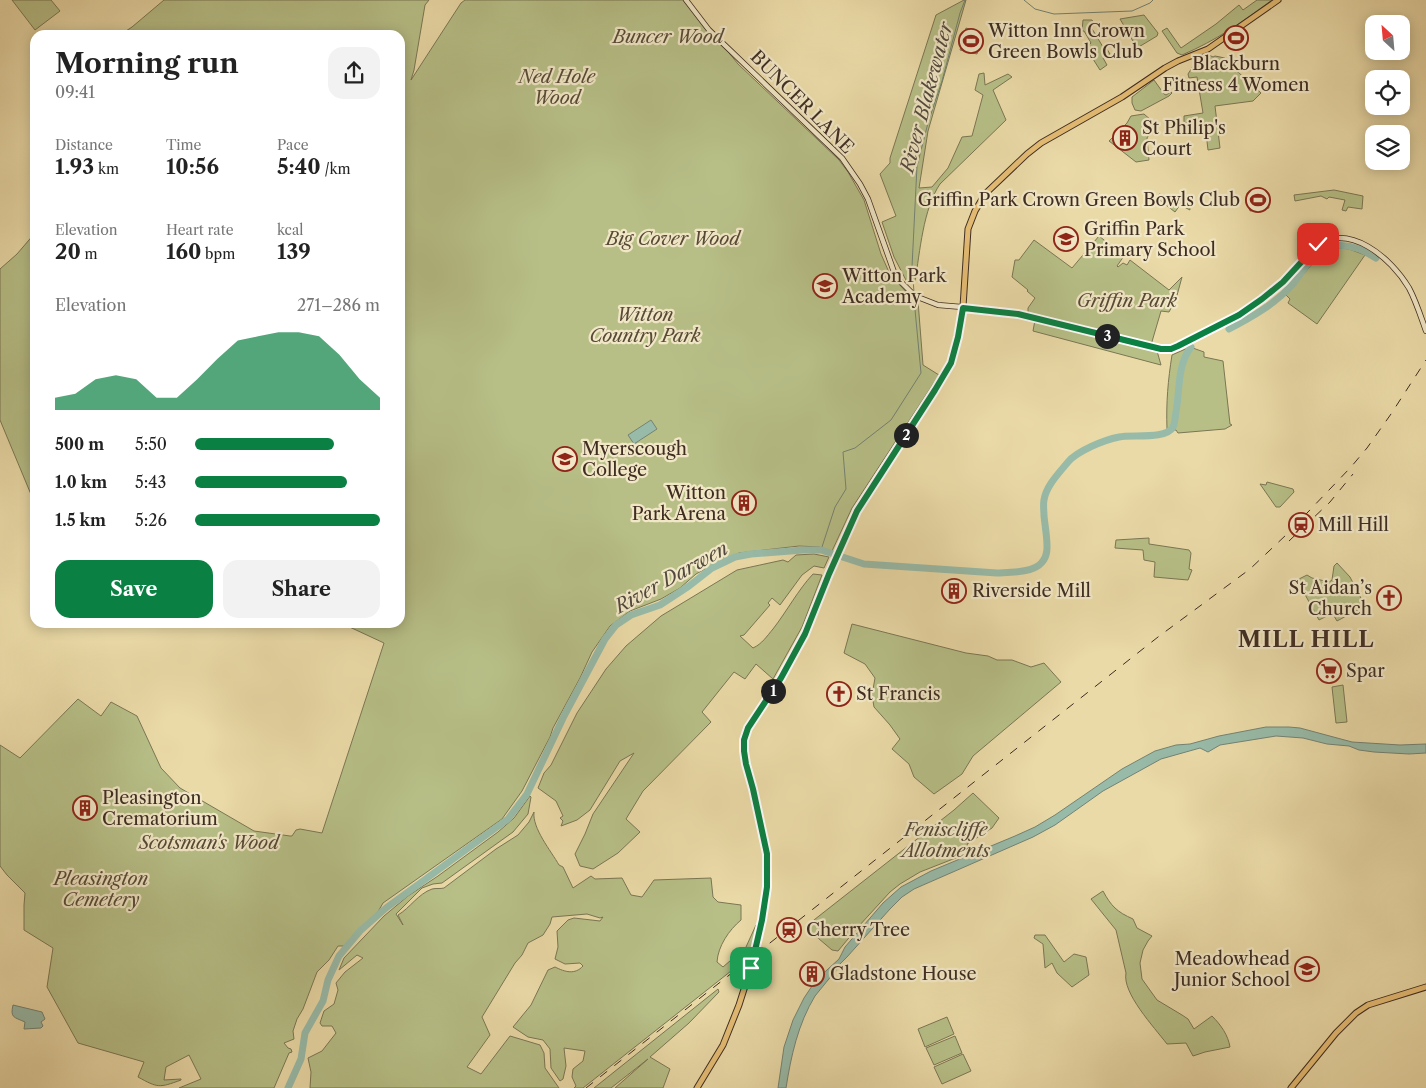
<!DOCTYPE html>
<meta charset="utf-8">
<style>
:root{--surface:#fff;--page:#f2f2f2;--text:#222;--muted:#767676;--accent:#0b8043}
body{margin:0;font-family:"Libre Caslon Text",serif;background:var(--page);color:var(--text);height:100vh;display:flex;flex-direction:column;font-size:19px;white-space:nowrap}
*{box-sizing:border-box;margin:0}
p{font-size:16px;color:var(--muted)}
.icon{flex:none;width:28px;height:28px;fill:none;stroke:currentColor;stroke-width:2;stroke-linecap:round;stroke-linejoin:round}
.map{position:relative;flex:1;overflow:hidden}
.sheet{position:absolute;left:30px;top:30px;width:375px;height:598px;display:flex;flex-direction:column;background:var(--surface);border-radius:15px;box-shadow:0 2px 12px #0003}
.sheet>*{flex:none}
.needle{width:32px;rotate:334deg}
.tools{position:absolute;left:1365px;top:15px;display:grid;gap:10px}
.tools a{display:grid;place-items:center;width:45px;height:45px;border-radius:10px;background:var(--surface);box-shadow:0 2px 12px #0003;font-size:25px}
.pin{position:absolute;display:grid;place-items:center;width:42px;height:42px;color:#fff;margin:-21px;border-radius:10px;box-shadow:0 2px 8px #0006}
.km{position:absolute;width:25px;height:25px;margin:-12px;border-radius:50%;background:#222;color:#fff;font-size:14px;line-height:25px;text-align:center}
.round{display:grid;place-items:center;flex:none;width:52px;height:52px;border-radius:15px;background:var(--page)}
.headline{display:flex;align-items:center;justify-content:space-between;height:85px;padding:0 25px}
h1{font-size:28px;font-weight:800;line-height:38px}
.figures{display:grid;grid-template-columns:repeat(3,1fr);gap:8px;height:85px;padding:5px 25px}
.figures div{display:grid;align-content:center}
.figures b{font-size:21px;font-weight:800}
.figures small{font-size:14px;font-weight:400}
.figures p{font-size:14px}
.chart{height:140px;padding:10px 25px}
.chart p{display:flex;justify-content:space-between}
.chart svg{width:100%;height:90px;margin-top:5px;fill:var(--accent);opacity:.7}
.primary-button{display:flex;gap:10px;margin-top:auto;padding:10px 25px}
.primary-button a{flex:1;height:58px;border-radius:15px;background:var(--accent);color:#fff;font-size:20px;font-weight:800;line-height:58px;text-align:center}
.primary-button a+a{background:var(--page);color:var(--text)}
ul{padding:0 25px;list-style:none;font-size:16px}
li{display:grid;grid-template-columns:80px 60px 1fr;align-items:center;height:38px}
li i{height:12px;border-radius:6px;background:var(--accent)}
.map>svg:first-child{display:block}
.green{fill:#b7bf87;stroke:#7b7654}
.water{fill:#98bba9;stroke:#748273}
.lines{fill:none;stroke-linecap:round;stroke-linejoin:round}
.stream{stroke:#748273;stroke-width:1}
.river{stroke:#98bba9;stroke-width:7}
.secondary-casing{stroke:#3f2d22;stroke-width:6}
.primary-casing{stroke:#3f2d22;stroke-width:7}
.secondary{stroke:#f1e7c6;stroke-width:4.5}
.primary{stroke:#e5bd74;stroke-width:5}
.rail{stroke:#3f2d22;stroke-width:1;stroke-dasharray:9 9;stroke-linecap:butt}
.primary-bridge-casing{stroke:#3f2d22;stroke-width:7;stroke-linecap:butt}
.primary-bridge{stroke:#e5bd74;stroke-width:5}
.route-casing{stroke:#fff;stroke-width:10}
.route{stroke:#0b8043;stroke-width:6}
.labels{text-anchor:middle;stroke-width:4.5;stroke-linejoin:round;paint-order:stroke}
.poi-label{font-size:18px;fill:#3f2d22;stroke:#f1e7c6;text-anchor:start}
.park-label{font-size:18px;font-style:italic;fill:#574a36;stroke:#f1e7c6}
.street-label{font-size:18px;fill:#3f2d22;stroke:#f1e7c6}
.water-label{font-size:19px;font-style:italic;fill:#51493d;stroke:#f1e7c6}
.district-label{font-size:22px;font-weight:bold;letter-spacing:1px;fill:#3f2d22;stroke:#f1e7c6}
</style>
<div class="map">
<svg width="1426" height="1088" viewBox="0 0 1426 1088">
<rect width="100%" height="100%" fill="#eadaa7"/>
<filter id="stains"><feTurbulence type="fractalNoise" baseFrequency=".004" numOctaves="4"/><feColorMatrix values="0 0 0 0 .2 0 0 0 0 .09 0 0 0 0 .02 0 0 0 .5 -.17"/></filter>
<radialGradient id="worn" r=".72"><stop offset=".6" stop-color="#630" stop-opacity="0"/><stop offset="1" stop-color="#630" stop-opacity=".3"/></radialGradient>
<path class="green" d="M 12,0 L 51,0 L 60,11 L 35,30 Z
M 164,0 L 429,0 L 425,5 L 414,70 L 411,80 L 461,3 L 465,0 L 686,0 L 738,64 L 839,160 L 848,172 L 864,200 L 881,254 L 888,270 L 895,280 L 912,298 L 918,301 L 923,365 L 939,375 L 852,508 L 832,551 L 819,547 L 799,546 L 739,553 L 720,561 L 696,574 L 680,588 L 661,599 L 630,611 L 610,626 L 592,652 L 580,678 L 553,728 L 550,737 L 522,791 L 502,819 L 383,903 L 379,910 L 344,946 L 338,946 L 329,960 L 317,972 L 303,1009 L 297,1019 L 293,1031 L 294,1039 L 284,1043 L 288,1048 L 291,1049 L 292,1052 L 289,1053 L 274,1088 L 179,1088 L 201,1079 L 189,1055 L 166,1067 L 164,1080 L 181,1079 L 181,1080 C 159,1088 158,1088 138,1077 L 144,1062 L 78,1043 L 47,987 L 53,948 L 24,930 L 24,905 L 25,893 L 7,875 L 0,866 L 0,745 L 20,758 L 78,699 L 101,716 L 111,702 L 137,716 L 161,768 L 180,788 L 254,831 L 290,836 L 292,836 L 296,830 L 300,829 L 322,833 L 384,643 L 341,623 L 293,624 L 289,623 L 400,622 L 400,35 L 120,35 L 132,27 Z
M 964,0 L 966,0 L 928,131 L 919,188 L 932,187 L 948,168 L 962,137 L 972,136 L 983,95 L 975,90 L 979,74 L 984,73 L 985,85 L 1008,74 L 1012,77 L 993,90 L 1006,120 L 940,184 C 923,209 920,252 915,281 L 908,284 L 894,257 L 882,222 L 896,216 L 880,174 L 890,163 L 890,158 L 936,15 Z
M 1257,0 L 1272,0 C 1241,23 1217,40 1182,55 L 1177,53 L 1162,31 L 1167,28 L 1181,48 L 1216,24 L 1239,5 L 1243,10 Z
M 1144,15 L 1158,33 L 1157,36 L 1137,48 L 1120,19 Z
M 1083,20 L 1092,20 L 1095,25 L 1091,27 L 1103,47 L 1105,46 L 1110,54 L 1103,58 L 1107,65 L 1100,70 L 1086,48 L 1091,43 L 1084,31 L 1082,31 Z
M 966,28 L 982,33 L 977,54 L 960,50 Z
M 1207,54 L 1213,57 L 1215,56 L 1225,58 L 1224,61 L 1229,66 L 1232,66 L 1237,72 L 1238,72 L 1261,93 L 1253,101 L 1215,106 L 1220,148 L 1208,150 L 1205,124 L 1203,121 L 1184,123 L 1184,116 L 1203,113 L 1197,77 L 1189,78 L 1188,74 L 1197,60 Z
M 1154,80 L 1164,94 L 1166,95 L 1171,92 L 1172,93 L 1169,96 L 1141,111 L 1135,110 L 1132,103 L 1132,97 Z
M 1144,114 L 1152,121 L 1157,130 L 1148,136 L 1147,138 L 1149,160 L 1136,162 L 1109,141 L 1127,123 L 1131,116 Z
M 1266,190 L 1269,208 L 1250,211 L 1247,193 Z
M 1334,190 L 1363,196 L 1362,209 L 1348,207 L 1346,211 L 1342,210 L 1345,200 L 1329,197 L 1327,199 L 1321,196 L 1295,201 L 1294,195 Z
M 1159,194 L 1175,198 L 1188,196 L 1190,210 L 1180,205 L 1175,212 L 1157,198 Z
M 35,233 L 35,504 L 0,420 L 0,269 L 17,254 Z
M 1099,236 L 1124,256 L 1117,266 L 1118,267 L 1123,263 L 1127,265 L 1130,260 L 1169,290 L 1182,277 L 1176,299 L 1169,312 L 1161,311 L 1151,345 L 1029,314 L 1028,312 L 1028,308 L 1035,298 L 1027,291 L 1028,290 L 1012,277 L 1015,260 L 1019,260 L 1034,240 L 1072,268 Z
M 1340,248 L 1349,249 L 1365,255 L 1317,324 L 1288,303 L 1290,299 L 1286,295 L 1323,251 Z
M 1035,320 L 1157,351 L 1161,365 L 1033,331 Z
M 1190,347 L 1204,352 L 1204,357 L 1223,361 L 1230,424 L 1232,425 L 1225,429 L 1178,433 L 1176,430 L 1168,430 L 1169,429 L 1167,429 C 1166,403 1168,380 1172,355 Z
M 1267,482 L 1293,489 L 1294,492 L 1280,507 L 1276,507 L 1260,484 L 1266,485 Z
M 1149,538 L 1149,544 L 1189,550 L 1191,553 L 1189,569 L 1192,570 L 1188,580 L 1154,577 L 1155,562 L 1144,560 L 1143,550 L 1115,548 L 1116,540 Z
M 814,554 L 829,557 L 824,568 L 814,566 L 802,575 L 780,605 L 772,598 L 768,603 L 770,605 L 744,635 L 740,636 L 753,648 C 762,644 767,636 773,629 C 787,611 798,590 813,574 L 822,575 L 802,627 L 773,679 L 756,664 L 745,679 L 734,672 L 702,712 L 711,722 L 643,791 L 626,819 L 640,832 L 618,853 L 593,869 L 580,866 L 575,854 L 585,834 L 593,814 L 634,753 L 620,761 L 590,810 L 577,820 L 561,826 L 563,821 L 560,818 L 563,816 L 556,801 L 538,788 L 544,773 L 551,765 L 577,713 L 606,669 L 626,646 L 661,616 L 737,570 L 783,560 L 788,562 L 796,555 Z
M 1337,563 L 1350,577 L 1365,606 L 1337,621 L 1334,616 L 1331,614 L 1319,620 L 1297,580 L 1307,575 L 1312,578 L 1329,582 L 1332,580 L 1334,566 Z
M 852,624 L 966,653 L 988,656 L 997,660 L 1012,660 L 1031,667 L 1044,663 L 1061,682 L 973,756 L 962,774 L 934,794 L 914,777 L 909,764 L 892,749 L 900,739 L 890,725 L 874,707 L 872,695 L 875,678 L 865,664 L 844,653 Z
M 1343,685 L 1347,722 L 1336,723 L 1332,687 Z
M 973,793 L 999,818 L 992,828 L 967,844 L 971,852 L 920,872 L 900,884 L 890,892 L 858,927 L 838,951 L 832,950 L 805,927 L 954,810 Z
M 530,796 L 531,797 L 528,814 L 513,832 L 442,883 L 433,884 L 422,888 L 396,914 L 403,925 L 398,915 C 410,908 418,894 432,889 C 436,888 440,889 444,888 L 496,849 L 518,835 L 529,822 L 534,812 C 532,828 551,851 559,865 L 563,867 L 573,888 L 591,876 L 595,879 L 622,878 L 631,895 L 642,897 L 654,880 L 711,878 L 713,897 L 718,902 L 741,905 L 741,920 C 729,930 718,946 717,962 L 723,967 L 746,947 L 756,925 L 758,925 L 750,956 L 583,1088 L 574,1088 L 576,1086 L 572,1077 L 573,1069 L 583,1061 L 585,1051 L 564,1048 L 566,1066 L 563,1079 L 560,1081 L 551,1068 L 550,1049 L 543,1040 L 528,1037 L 513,1027 L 531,1005 L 548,970 L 555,967 C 565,972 575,975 583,966 L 580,963 L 565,964 L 555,959 L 558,947 L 557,931 L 568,920 L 574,918 L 600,921 L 603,917 L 600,918 L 587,914 L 552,917 L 550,924 L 543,935 L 528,943 L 522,955 L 515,963 L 482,1017 L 490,1035 L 467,1067 L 481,1074 L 510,1036 L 540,1045 L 544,1053 L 545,1068 L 559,1088 L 310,1088 L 311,1072 L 308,1058 L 322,1051 L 336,1033 L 332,1026 L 322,1026 L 320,1023 L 324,1011 L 334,1004 L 338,990 L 336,983 L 345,972 L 363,958 L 357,955 L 339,970 L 344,958 L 384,916 L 408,896 L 438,876 L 498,832 L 514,818 Z
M 1103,891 C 1111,906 1117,912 1133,919 L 1137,928 L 1152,936 L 1148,941 L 1143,950 L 1140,963 L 1142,979 L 1157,1000 L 1182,1015 L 1188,1019 L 1194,1029 L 1212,1016 C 1221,1025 1228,1035 1230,1047 L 1205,1052 L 1193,1056 L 1186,1043 L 1167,1044 C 1154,1027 1122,993 1126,973 L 1116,930 L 1091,899 Z
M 1035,935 L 1045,935 L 1064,962 L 1074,954 L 1086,957 L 1089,975 L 1072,987 L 1057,973 L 1052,963 L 1045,968 L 1043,944 L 1034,938 Z
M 718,989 L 719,992 L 689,1023 L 650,1057 L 670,1069 L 663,1088 L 615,1088 L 648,1059 L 611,1088 L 594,1088 Z
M 947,1017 L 954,1034 L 925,1047 L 918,1029 Z
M 955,1036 L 962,1053 L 934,1065 L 926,1048 Z
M 963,1054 L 971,1071 L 942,1084 L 934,1067 Z"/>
<path class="water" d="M 651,420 L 657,429 L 634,444 L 628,435 Z
M 1266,727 L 1289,727 L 1300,728 L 1352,742 L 1400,745 L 1426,744 L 1426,753 L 1409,754 L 1374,752 L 1359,750 L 1349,746 L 1327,744 L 1303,738 L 1276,736 L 1220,745 L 1208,752 L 1200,748 L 1161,759 L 1103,791 L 1055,825 L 1033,837 L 914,889 L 902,897 L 890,909 L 847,957 L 838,966 L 837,969 C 830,978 822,987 815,996 C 798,1024 791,1056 786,1088 L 778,1088 L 784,1047 L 793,1020 L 804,998 L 816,980 L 839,959 L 845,947 L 883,903 L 901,887 L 931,871 L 1015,836 L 1035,827 L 1055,815 L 1122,769 L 1155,751 L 1176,745 L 1190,744 L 1219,736 Z
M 13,1005 L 42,1012 L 45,1019 L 41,1022 L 43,1026 L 41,1028 L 24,1029 L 25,1022 C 14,1017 10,1018 13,1005 Z"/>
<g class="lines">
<path class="stream" d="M 1024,0 L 1035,9 L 1054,14 L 1132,11 L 1150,3 L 1153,0
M 914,292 L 912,267 L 917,166 L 928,123 L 942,81 L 960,13 L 965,0
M 821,550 L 835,507 L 846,489 L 843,452 L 855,448 L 891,420 L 921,373 L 914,299"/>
<path class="river" d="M 1229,329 C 1252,317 1275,304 1292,285 C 1300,276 1312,255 1321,249 C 1331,243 1348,245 1359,249 C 1365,251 1370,255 1376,258
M 288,1088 L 301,1059 L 305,1033 L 323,1001 L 328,980 L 339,956 L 360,931 L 386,908 L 508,819 L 527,794 L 564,716 L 605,639 L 616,625 L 631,615 L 660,605 L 689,586 L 712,568 L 735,557 L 751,554 L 803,550 L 821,550 L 864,564 L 997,573 C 1017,572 1048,574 1047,546 C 1047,536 1045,526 1044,516 C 1044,511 1043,505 1044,500 C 1046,486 1059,473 1068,462 C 1077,451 1104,440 1119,437 C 1131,434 1166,440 1173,427 C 1175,423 1175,417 1176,412 C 1180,390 1177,365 1191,347"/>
<defs>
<path id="secondary" d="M 686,0 L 709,30 L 842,158 L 860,184 L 868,199 L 894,272 L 898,279 L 915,296 L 938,305 L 986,309 L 1018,314 L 1161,349 L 1171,349 L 1179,346 L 1239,315 L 1262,299 L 1283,282 L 1314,247 C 1349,221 1391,258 1409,288 C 1416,301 1421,317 1426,331"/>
<path id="primary" d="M 757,944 L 762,920 L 767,887 L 767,854 L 753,789 L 746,764 L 744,751 L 744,739 L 748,727 L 781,678 L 805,634 L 829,574 L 857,511 L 935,390 L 951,363 L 957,337 L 963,307 L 968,229 L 975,211 L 985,194 L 1027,154 L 1041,143 L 1122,97 L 1165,68 L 1178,61 L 1208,49 L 1278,0
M 697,1088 L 723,1045 L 739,1005 L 752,964
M 1291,1088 L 1336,1033 L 1356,1013 L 1368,1005 L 1426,987"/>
</defs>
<use href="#secondary" class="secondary-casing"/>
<use href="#primary" class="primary-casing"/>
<use href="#secondary" class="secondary"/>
<use href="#primary" class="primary"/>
<path class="rail" d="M 1289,541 L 1330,502 L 1353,474
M 586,1088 L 1158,637 L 1250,569 L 1286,535 L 1351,467 L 1367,448 L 1391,414 L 1426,360"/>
<defs>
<path id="primary-bridge" d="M 752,964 L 757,944"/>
</defs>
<use href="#primary-bridge" class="primary-bridge-casing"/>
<use href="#primary-bridge" class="primary-bridge"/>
</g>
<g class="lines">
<defs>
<path id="route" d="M 751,968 L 762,920 L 767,887 L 767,854 L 753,789 L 746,764 L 744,751 L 744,740 L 748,728 L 781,678 L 805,634 L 829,574 L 857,511 L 935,390 L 951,363 L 958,337 L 963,308 L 1018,314 L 1161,349 L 1171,349 L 1178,346 L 1239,315 L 1262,299 L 1283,282 L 1318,244"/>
</defs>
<use href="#route" class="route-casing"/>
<use href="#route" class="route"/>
</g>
<defs>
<symbol id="stadium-ring" viewBox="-11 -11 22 22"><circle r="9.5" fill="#f1e7c6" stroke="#8f2418" stroke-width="1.5"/><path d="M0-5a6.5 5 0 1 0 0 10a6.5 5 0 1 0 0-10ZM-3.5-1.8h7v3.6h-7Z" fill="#8f2418"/></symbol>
<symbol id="building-ring" viewBox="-11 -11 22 22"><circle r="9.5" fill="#f1e7c6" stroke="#8f2418" stroke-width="1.5"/><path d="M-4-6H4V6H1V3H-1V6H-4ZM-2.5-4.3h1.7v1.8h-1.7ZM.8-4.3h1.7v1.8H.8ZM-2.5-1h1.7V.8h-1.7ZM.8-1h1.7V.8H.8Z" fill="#8f2418"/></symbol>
<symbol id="school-ring" viewBox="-11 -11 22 22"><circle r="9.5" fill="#f1e7c6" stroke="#8f2418" stroke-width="1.5"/><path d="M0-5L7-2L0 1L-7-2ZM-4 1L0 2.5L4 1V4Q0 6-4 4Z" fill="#8f2418"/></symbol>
<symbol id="university-ring" viewBox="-11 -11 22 22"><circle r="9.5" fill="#f1e7c6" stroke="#8f2418" stroke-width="1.5"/><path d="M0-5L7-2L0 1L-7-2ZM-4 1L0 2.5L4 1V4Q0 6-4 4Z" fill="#8f2418"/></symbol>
<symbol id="station-ring" viewBox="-11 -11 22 22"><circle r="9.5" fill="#f1e7c6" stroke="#8f2418" stroke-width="1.5"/><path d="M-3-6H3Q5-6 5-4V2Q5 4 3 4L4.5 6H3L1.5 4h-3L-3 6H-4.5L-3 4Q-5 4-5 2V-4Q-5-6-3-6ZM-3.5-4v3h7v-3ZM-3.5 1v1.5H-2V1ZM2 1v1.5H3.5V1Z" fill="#8f2418"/></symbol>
<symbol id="church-ring" viewBox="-11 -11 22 22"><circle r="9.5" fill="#f1e7c6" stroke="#8f2418" stroke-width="1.5"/><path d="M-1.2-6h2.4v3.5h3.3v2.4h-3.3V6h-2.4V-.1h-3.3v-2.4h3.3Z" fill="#8f2418"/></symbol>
<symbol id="supermarket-ring" viewBox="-11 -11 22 22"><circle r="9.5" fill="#f1e7c6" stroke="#8f2418" stroke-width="1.5"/><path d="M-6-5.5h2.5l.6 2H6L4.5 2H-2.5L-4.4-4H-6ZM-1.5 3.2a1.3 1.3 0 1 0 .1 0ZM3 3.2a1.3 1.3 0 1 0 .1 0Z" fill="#8f2418"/></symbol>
</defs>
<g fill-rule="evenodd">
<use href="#stadium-ring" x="1222" y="24" width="28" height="28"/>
<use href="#stadium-ring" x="957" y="27" width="28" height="28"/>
<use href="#building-ring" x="1111" y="124" width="28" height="28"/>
<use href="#stadium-ring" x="1244" y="186" width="28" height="28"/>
<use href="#school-ring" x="1052" y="225" width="28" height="28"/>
<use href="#school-ring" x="811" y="272" width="28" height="28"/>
<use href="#university-ring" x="551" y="445" width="28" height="28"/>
<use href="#building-ring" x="730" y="489" width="28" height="28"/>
<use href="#station-ring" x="1287" y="511" width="28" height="28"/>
<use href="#building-ring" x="940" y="577" width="28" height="28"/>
<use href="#church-ring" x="1375" y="584" width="28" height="28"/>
<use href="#supermarket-ring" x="1315" y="657" width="28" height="28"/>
<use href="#church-ring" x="825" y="680" width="28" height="28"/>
<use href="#building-ring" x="71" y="794" width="28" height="28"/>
<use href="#station-ring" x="775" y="916" width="28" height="28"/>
<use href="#school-ring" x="1293" y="955" width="28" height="28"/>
<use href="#building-ring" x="798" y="960" width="28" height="28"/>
</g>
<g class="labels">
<g class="poi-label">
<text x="988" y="37">Witton Inn Crown<tspan x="988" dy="21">Green Bowls Club</tspan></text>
<text x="1236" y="70" text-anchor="middle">Blackburn<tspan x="1236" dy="21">Fitness 4 Women</tspan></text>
<text x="1142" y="134">St Philip's<tspan x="1142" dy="21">Court</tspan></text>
<text x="1240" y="206" text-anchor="end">Griffin Park Crown Green Bowls Club</text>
<text x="1084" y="235">Griffin Park<tspan x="1084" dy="21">Primary School</tspan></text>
<text x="842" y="282">Witton Park<tspan x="842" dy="21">Academy</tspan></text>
<text x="582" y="455">Myerscough<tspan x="582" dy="21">College</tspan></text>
<text x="726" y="499" text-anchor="end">Witton<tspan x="726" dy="21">Park Arena</tspan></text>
<text x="1318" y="531">Mill Hill</text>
<text x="1372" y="594" text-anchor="end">St Aidan’s<tspan x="1372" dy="21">Church</tspan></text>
<text x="972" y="597">Riverside Mill</text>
<text x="1346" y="677">Spar</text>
<text x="856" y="700">St Francis</text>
<text x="102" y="804">Pleasington<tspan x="102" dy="21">Crematorium</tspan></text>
<text x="806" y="936">Cherry Tree</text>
<text x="1290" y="965" text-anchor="end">Meadowhead<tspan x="1290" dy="21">Junior School</tspan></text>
<text x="830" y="980">Gladstone House</text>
</g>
<g class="park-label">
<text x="668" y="43">Buncer Wood</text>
<text x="557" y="83">Ned Hole<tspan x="557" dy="21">Wood</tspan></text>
<text x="673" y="245">Big Cover Wood</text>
<text x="1127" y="307">Griffin Park</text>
<text x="645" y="321">Witton<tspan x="645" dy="21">Country Park</tspan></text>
<text x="946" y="836">Feniscliffe<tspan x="946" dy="21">Allotments</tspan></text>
<text x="209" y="849">Scotsman's Wood</text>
<text x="101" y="885">Pleasington<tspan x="101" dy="21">Cemetery</tspan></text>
</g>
<g class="street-label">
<text transform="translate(802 102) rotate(45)" y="6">BUNCER LANE</text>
</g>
<g class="water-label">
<text transform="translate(926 97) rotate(-75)" y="7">River Blakewater</text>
<text transform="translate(671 577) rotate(-29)" y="7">River Darwen</text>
</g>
<g class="district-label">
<text x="1306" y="647">MILL HILL</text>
</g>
</g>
<rect width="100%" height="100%" filter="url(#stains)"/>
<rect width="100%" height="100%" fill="url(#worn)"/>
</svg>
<div class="tools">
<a><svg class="needle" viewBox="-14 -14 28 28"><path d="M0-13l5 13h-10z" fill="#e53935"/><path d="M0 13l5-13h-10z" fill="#767676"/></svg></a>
<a><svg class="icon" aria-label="locate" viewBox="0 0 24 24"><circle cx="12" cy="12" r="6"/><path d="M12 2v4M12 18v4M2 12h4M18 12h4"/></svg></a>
<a><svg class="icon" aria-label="layers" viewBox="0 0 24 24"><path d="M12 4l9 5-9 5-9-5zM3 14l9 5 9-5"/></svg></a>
</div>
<div class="pin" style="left:751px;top:968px;background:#1e9e55"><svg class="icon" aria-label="arrive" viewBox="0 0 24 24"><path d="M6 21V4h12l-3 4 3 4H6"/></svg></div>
<div class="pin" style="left:1318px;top:244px;background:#d93025"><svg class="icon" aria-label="check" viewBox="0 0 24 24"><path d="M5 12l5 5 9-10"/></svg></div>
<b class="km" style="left:773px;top:691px">1</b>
<b class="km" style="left:906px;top:435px">2</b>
<b class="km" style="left:1107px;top:336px">3</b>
<section class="sheet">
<div class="headline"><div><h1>Morning run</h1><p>09:41</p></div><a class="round"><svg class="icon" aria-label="share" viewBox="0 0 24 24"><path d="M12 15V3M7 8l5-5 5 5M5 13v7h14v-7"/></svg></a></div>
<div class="figures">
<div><p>Distance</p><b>1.93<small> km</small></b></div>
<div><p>Time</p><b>10:56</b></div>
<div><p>Pace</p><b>5:40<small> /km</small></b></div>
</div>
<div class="figures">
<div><p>Elevation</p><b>20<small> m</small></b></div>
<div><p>Heart rate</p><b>160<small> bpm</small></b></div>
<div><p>kcal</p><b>139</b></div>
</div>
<div class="chart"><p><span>Elevation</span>271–286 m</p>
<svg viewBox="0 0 160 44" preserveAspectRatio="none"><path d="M0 44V38L10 36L20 29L30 27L40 29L50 38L60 38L70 29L80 19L90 10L100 8L110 6L120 6L130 8L140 17L150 29L160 38V44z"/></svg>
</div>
<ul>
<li><b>500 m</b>5:50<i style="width:75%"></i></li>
<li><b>1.0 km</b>5:43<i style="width:82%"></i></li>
<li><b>1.5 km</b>5:26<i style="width:100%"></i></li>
</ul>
<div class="primary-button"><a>Save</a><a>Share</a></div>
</section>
</div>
